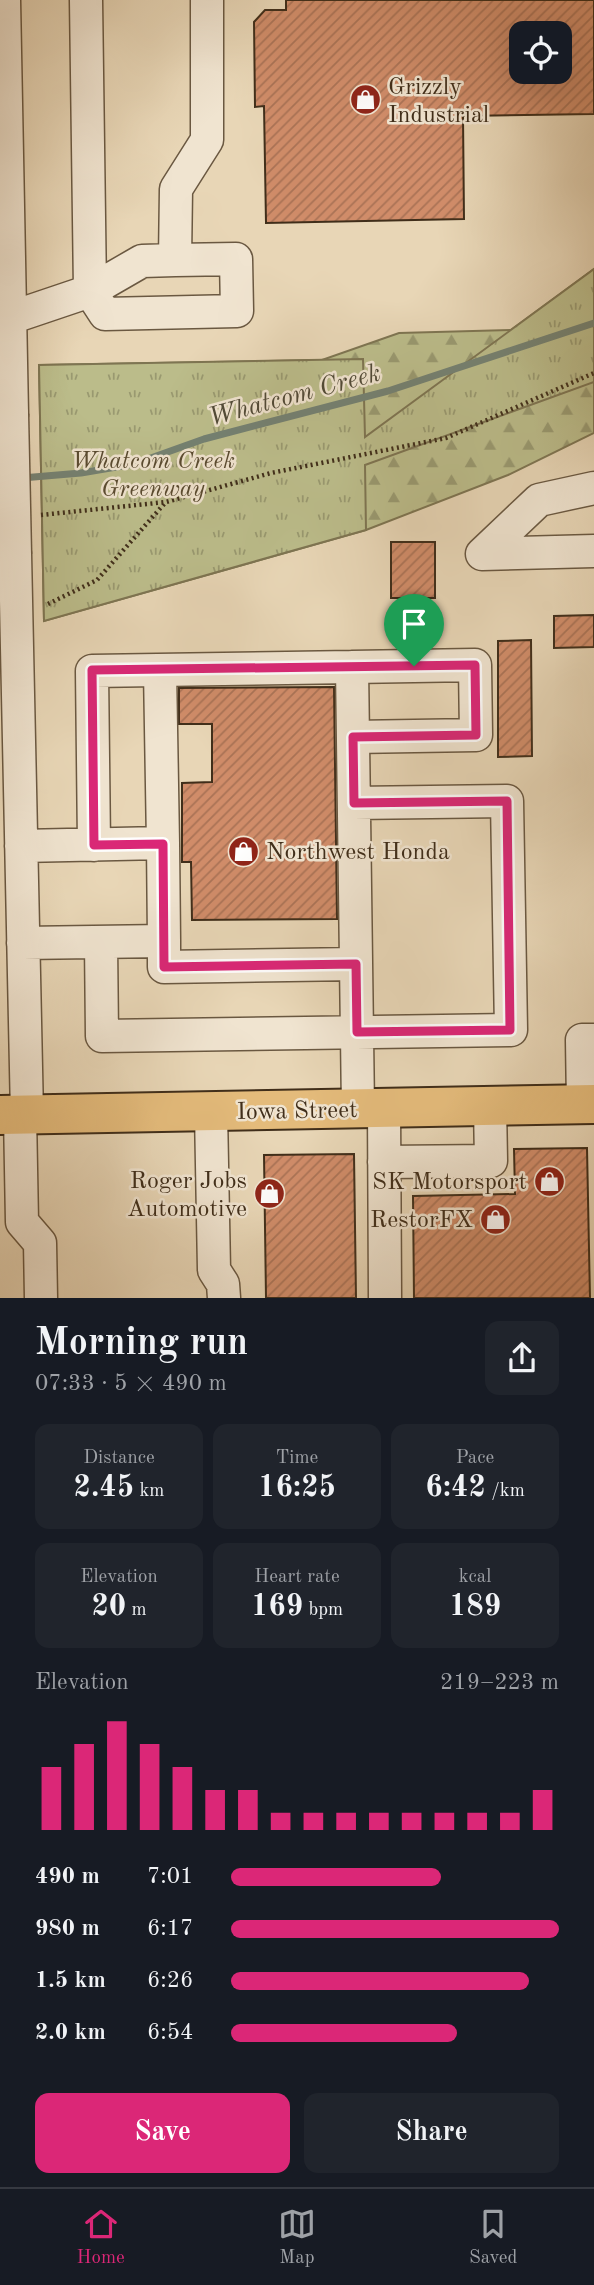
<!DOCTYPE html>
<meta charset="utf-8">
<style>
:root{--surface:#171b24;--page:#20242c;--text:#f1f3f6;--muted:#9ea1a6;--line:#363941;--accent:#db2777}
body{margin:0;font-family:"Old Standard TT",serif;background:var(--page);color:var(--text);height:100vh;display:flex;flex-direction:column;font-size:26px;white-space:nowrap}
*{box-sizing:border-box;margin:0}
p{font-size:23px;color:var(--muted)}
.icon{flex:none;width:38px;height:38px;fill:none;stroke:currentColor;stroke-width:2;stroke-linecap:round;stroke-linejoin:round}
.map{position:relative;height:1298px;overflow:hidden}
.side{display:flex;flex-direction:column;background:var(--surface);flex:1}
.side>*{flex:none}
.tools{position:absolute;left:509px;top:21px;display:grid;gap:14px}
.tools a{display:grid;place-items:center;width:63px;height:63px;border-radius:14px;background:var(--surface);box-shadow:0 7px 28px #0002;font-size:35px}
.pin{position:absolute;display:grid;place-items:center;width:60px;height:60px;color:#fff;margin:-72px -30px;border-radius:50% 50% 50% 0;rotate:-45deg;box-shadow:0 0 7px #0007}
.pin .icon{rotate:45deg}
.round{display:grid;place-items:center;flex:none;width:74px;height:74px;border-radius:14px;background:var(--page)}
.summary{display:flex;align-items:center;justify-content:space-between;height:119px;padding:0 35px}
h1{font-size:38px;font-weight:700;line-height:52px}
.stats{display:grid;grid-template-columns:repeat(3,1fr);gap:10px;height:119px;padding:7px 35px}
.stats div{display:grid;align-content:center;border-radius:14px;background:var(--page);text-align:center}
.stats b{font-size:30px;font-weight:700}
.stats small{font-size:19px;font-weight:400}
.stats p{font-size:19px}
.chart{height:196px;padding:14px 35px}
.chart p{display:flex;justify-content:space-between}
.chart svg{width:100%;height:126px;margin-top:7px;stroke:var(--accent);stroke-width:6}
.action{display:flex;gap:14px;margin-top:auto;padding:14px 35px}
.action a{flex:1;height:80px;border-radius:14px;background:var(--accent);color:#fff;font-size:28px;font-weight:700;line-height:80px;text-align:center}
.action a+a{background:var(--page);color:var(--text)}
ul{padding:0 35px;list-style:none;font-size:23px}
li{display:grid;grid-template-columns:112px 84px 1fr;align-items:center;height:52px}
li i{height:18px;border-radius:9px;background:var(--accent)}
.tab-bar{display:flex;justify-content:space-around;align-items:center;height:98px;border-top:2px solid var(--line);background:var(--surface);font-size:19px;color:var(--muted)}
.tab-bar a{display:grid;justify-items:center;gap:4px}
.tab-bar .selected{color:var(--accent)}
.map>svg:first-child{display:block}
.forest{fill:url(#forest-firs);stroke:#7e7552;stroke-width:2}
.park{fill:url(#park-tufts);stroke:#7e7552;stroke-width:2}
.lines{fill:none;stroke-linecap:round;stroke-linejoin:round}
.stream{stroke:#748172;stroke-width:7}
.building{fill:url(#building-hatch);stroke:#402e1a;stroke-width:2;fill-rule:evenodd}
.minor-casing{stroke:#6a5841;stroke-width:35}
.major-casing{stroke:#402e1a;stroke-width:42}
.path{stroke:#402e1a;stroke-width:4.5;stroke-dasharray:2 3.5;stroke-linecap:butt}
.minor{stroke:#f0e4d0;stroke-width:32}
.major{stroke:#e4bb7b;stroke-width:38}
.minor-bridge-casing{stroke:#6a5841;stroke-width:35;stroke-linecap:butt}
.minor-bridge{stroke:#f0e4d0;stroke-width:32}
.route-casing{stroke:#fff;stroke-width:14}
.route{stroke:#db2777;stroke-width:9}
.labels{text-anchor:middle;stroke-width:5;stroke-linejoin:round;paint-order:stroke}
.poi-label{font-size:24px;fill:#402e1a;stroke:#f0e4d0;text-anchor:end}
.park-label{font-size:24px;font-style:italic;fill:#594a30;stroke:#f0e4d0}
.street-label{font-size:24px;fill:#402e1a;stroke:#f0e4d0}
.water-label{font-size:26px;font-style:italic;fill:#514a37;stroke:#f0e4d0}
</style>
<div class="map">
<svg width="594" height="1298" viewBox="0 0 594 1298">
<defs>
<pattern id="forest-firs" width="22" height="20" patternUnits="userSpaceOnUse" patternTransform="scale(1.75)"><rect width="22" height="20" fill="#bbbc8a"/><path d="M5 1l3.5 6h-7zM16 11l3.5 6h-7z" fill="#999970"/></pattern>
<pattern id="park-tufts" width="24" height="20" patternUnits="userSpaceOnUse" patternTransform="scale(1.75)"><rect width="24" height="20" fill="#bbbc8a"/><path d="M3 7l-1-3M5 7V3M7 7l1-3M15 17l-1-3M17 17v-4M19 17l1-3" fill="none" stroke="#999970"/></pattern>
<pattern id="building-hatch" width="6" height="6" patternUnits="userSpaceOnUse" patternTransform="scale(1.75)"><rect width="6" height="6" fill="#d08c69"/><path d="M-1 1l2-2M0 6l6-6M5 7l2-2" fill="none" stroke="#aa7356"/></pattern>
</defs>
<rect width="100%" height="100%" fill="#e8d6b6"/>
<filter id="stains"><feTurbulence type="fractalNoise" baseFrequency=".00286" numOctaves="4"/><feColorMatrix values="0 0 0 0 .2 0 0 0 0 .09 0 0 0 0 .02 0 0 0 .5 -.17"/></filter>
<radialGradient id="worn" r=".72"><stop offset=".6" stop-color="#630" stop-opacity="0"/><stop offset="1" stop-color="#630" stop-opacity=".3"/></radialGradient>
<path class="forest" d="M 594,269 L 594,433 L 508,475 L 366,530 L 44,621 L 39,365 L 322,360 L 399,333 L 511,330 Z"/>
<path class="park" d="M 594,269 L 594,382 L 365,465 L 366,530 L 44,621 L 39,365 L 363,359 L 365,437 Z"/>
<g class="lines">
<path class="stream" d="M 22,478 L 81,473 L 134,464 L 204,439 L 388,391 L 594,323"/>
</g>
<path class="building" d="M 286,0 L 594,0 L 594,114 L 463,116 L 464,219 L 266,223 L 264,106 L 255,107 L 254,22 L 265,10 L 286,10 ZM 522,33 L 560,33 L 560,72 L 522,72 Z
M 391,542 L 435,542 L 435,598 L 391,598 Z
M 594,615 L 594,647 L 554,648 L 554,616 Z
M 531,640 L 532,756 L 498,757 L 498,641 Z
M 334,687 L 337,919 L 192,920 L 191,862 L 182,862 L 182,783 L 212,782 L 212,724 L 179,724 L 179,688 Z
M 587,1148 L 590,1298 L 414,1298 L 413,1196 L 515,1194 L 514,1149 Z
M 354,1154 L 356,1298 L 266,1298 L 264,1155 Z"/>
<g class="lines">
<defs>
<path id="minor" d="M 4,0 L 12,414
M 86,0 L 90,291 L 105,314 L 237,311 L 236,259 L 175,260 L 176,189 L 207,140 L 207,0
M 10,318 L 90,291 L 142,261 L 175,260
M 594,488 L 539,500 L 482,554 L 594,551
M 15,554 L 27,1115
M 353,737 L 476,735 L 475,665 L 352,667 L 358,1109
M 163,843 L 164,941
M 94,845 L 92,671 L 352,667
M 21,846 L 163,843 L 160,670
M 101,942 L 102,1036 L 511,1030 L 507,801 L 354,803
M 23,943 L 164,941 L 164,967 L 356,964
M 583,1104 L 582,1040 L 594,1040
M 384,1108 L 385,1298
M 211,1112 L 214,1270 L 223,1284 L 224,1298
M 20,1115 L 22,1222 L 40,1243 L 41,1298
M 384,1162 L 491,1161 L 490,1106"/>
<path id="major" d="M 0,1115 L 594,1104"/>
</defs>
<use href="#minor" class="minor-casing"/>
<use href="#major" class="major-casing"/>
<path class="path" d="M 41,515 L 166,502 L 271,473 L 446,438 L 594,373
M 48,604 L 97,580 L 165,503"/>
<use href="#minor" class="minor"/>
<use href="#major" class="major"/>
<defs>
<path id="minor-bridge" d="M 12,414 L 15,554"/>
</defs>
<use href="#minor-bridge" class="minor-bridge-casing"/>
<use href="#minor-bridge" class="minor-bridge"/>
</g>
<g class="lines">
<defs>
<path id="route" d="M 475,665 L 476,735 L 353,737 L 354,803 L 507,801 L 510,1030 L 357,1032 L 356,964 L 164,967 L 163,844 L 94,845 L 92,670 Z"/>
</defs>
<use href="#route" class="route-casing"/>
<use href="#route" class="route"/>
</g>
<defs>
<symbol id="shop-disc" viewBox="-11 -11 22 22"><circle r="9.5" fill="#8f2418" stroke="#f0e4d0"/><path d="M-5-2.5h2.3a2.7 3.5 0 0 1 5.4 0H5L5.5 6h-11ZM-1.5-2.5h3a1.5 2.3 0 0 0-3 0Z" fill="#fff"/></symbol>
</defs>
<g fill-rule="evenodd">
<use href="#shop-disc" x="348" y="82" width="35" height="35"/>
<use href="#shop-disc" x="226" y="834" width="35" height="35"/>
<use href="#shop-disc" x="532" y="1164" width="35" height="35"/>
<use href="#shop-disc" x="252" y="1176" width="35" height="35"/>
<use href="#shop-disc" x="478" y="1202" width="35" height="35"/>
</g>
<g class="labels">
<g class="poi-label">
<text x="388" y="94" text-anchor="start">Grizzly<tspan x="388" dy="28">Industrial</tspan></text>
<text x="266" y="859" text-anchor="start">Northwest Honda</text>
<text x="247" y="1188">Roger Jobs<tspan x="247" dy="28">Automotive</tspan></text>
<text x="527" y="1189">SK Motorsport</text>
<text x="473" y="1227">RestorFX</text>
</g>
<g class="park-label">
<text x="153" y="468">Whatcom Creek<tspan x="153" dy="28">Greenway</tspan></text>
</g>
<g class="street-label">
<text transform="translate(297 1110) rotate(-1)" y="8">Iowa Street</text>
</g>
<g class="water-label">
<text transform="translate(294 394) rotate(-15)" y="9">Whatcom Creek</text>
</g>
</g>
<rect width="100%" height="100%" filter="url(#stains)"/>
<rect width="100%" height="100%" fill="url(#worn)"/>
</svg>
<div class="tools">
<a><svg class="icon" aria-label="locate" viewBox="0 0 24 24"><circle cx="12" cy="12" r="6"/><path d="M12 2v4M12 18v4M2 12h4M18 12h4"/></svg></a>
</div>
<div class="pin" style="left:414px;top:666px;background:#1e9e55"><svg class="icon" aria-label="arrive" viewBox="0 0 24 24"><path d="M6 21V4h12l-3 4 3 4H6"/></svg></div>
</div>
<section class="side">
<div class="summary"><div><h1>Morning run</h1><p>07:33 · 5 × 490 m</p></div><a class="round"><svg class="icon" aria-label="share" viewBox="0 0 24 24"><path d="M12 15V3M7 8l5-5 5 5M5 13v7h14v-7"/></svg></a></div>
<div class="stats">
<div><p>Distance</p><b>2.45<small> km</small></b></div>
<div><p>Time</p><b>16:25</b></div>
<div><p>Pace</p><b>6:42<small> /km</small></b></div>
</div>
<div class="stats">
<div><p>Elevation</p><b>20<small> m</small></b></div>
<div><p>Heart rate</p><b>169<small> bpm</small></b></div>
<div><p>kcal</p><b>189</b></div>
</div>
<div class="chart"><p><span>Elevation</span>219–223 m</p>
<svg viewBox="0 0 160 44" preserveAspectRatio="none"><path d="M5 44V22M15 44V14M25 44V6M35 44V14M45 44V22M55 44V30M65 44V30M75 44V38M85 44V38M95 44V38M105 44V38M115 44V38M125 44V38M135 44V38M145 44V38M155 44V30"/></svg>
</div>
<ul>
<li><b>490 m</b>7:01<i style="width:64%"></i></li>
<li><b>980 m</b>6:17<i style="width:100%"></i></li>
<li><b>1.5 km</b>6:26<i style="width:91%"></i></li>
<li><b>2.0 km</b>6:54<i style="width:69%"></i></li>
</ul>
<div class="action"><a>Save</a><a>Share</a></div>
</section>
<nav class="tab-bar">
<a class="selected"><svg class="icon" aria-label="home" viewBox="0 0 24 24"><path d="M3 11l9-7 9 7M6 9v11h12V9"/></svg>Home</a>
<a><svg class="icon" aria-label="map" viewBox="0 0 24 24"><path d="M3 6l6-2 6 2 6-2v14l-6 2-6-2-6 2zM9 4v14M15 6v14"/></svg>Map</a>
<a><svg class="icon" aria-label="saved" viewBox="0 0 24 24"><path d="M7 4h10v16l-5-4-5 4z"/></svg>Saved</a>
</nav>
